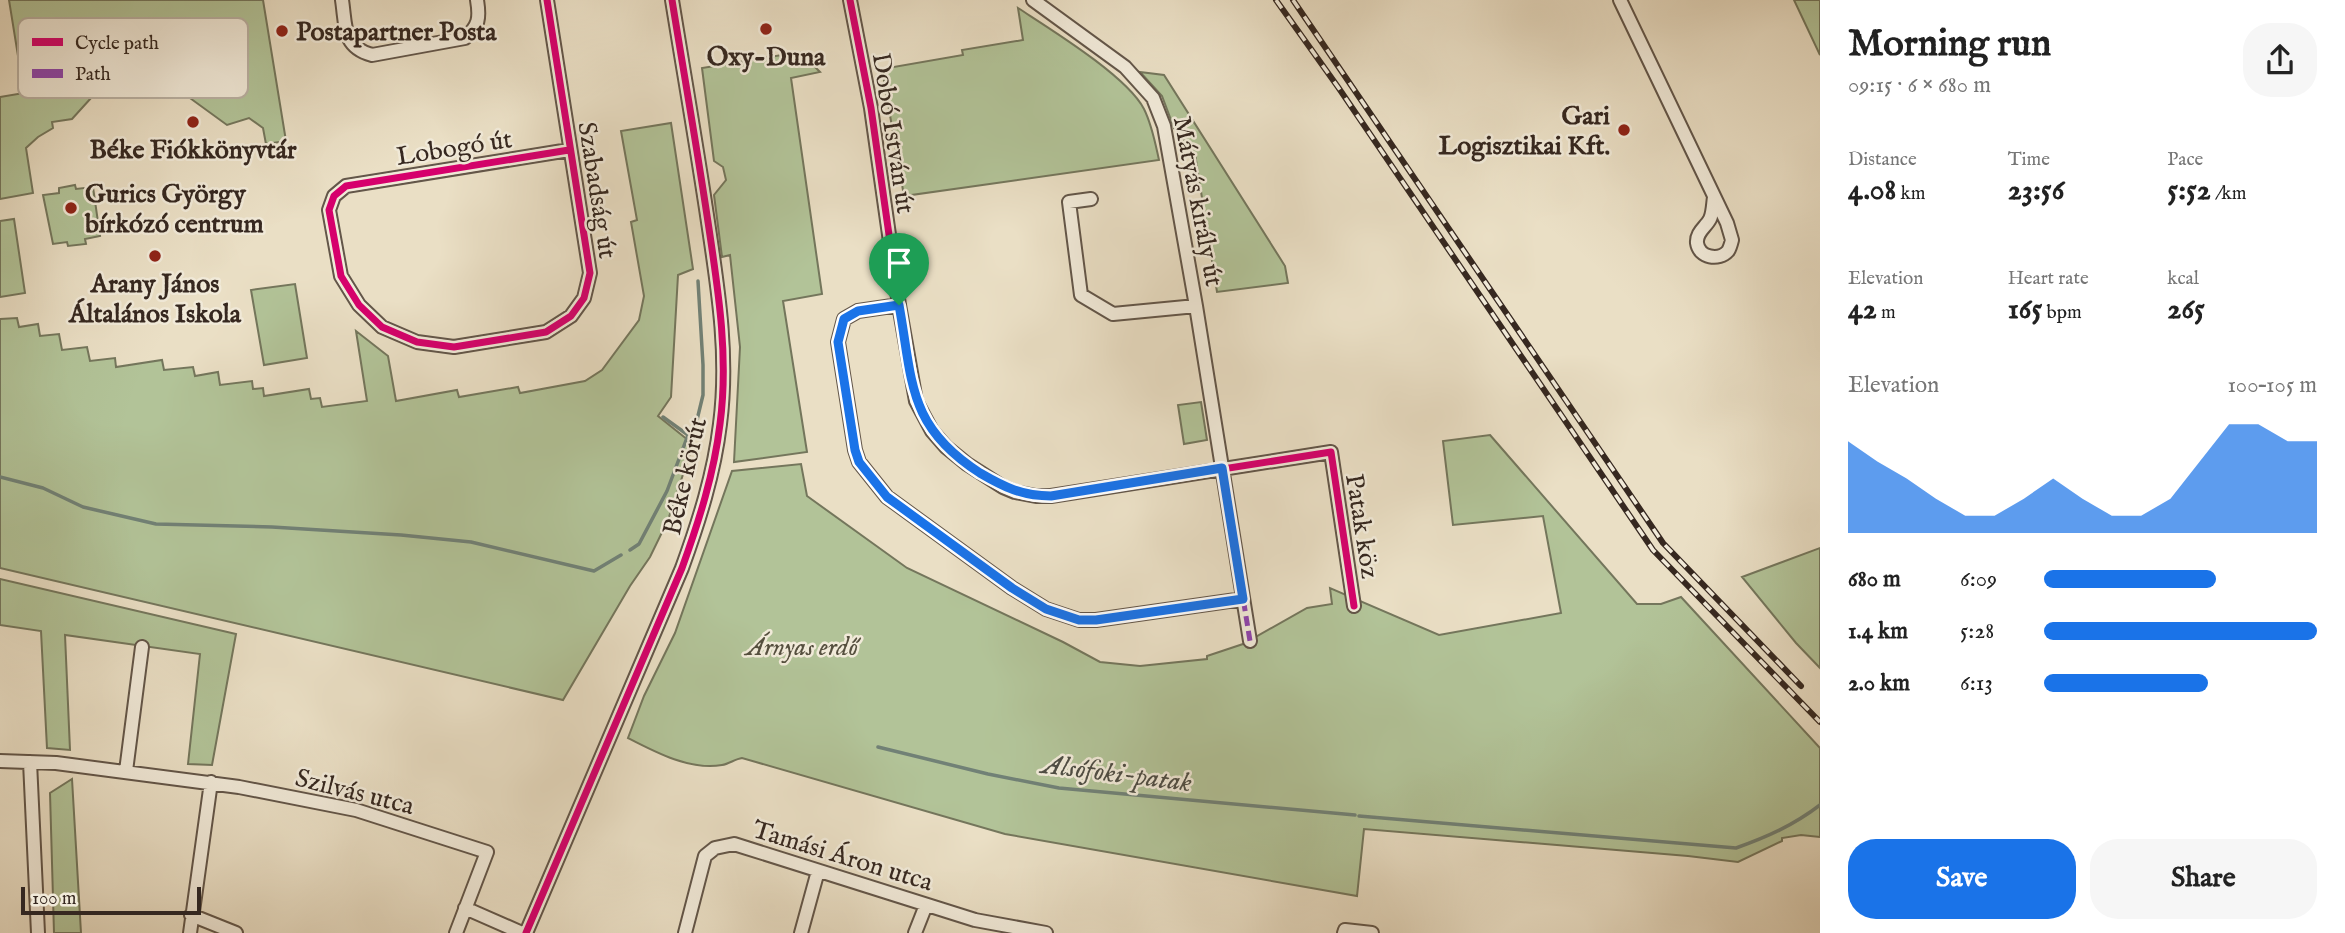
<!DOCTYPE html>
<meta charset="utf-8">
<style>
:root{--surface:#fff;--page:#f6f6f6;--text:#222;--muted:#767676;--accent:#1a73e8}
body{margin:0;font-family:"IM FELL English",serif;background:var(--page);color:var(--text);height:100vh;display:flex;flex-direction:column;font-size:26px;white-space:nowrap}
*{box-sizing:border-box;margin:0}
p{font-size:23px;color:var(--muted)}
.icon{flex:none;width:38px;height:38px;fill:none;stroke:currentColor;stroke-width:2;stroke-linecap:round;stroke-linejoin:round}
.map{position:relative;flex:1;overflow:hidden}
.details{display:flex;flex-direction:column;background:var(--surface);width:525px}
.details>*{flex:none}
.scale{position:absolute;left:21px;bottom:18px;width:180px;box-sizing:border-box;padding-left:7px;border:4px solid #362820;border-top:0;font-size:19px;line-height:24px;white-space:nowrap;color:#362820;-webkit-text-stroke:5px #f1ead9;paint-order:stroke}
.pin{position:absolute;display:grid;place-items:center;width:60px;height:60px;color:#fff;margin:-72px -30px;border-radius:50% 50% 50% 0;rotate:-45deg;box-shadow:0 0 7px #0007}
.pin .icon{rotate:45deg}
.round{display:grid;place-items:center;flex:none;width:74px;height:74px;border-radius:28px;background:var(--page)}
.headline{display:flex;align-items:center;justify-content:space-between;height:119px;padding:0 28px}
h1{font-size:38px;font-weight:800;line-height:52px}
.stats{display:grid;grid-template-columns:repeat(3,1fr);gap:10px;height:119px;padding:7px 28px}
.stats div{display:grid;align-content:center}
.stats b{font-size:30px;font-weight:800}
.stats small{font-size:19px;font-weight:400}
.stats p{font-size:19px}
.chart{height:196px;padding:14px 28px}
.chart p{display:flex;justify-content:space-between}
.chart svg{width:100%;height:126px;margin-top:7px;fill:var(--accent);opacity:.7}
.cta{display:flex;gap:14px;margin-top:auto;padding:14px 28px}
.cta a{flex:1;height:80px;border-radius:28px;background:var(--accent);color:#fff;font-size:28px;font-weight:800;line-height:80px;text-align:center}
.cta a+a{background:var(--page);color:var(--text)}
ul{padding:0 28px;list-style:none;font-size:23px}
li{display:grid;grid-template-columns:112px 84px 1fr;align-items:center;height:52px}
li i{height:18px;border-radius:9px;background:var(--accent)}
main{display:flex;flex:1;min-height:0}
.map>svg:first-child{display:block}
.green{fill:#b2c398;stroke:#74765c;stroke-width:2}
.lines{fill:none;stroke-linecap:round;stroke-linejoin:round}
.stream{stroke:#718176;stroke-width:3.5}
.minor-casing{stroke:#635649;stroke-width:16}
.minor{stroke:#f1ead9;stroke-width:12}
.rail-casing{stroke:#362820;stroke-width:6}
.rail{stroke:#f1ead9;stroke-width:3.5;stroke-dasharray:10;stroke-linecap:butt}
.quiet{stroke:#8e44ad;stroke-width:5;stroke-dasharray:10 5;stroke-linecap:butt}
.cycleway-casing{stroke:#f1ead9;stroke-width:11}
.cycleway{stroke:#d6006c;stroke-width:7}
.route-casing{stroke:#fff;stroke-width:14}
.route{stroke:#1a73e8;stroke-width:9}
.poi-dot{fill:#8f2418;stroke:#f1ead9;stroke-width:2.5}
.labels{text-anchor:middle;stroke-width:5;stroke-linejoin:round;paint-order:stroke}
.poi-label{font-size:26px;font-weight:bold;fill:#362820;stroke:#f1ead9}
.street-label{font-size:26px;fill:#362820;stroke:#f1ead9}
.park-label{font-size:26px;font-style:italic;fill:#554f3e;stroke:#f1ead9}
.water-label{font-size:28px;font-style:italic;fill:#4e4d44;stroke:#f1ead9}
.key{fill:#f1ead9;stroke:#b9b0a2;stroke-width:2}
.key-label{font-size:19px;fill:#362820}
</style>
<main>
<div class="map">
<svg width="1820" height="933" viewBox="0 0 1820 933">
<rect width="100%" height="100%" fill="#eadfc5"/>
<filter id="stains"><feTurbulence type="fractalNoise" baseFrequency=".00286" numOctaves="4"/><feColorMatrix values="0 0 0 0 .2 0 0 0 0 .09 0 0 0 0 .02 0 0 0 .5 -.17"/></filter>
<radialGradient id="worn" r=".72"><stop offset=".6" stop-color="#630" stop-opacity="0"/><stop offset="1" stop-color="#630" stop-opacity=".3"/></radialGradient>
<path class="green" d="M 9,0 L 263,0 L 286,141 L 266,144 L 263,128 L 249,118 L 227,125 L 161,77 L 101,87 L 72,119 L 52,122 L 53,128 L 38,137 L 26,148 L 33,193 L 0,199 L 0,97 L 24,93 Z
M 1794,0 L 1820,0 L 1820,55 Z
M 1018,8 C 1050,29 1127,76 1144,109 C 1152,125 1155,142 1159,160 L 904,196 L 882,69 L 963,55 L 962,50 L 1023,40 Z
M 800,52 L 820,72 L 791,78 L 822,294 L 783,301 L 807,452 L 734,462 L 740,347 L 730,255 L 722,257 L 714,195 L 726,180 L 723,167 L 714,161 L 702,68 Z
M 1140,72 L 1164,75 L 1285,266 L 1288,283 L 1217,292 L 1195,154 L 1174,128 L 1162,96 Z
M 671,123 L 693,269 L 678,275 L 671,397 L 658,416 L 693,444 L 668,520 L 650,557 L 630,586 L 563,700 L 0,568 L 0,319 L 17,318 L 19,327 L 38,324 L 40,336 L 59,334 L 62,350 L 87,347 L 90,361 L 115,358 L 116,367 L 162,360 L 164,370 L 193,367 L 195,376 L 218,372 L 220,385 L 252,381 L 253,389 L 263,388 L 264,396 L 309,389 L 311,399 L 320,398 L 322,407 L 367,401 L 356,331 L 388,356 L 396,401 L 457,390 L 459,397 L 518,387 L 520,393 L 585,381 L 602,370 L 639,320 L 644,296 L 631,222 L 637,220 L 621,131 Z
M 75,185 L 76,189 L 93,187 L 100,236 L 85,239 L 86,244 L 68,246 L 67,242 L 53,244 L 43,195 L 59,193 L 59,188 Z
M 14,219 L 25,293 L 0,297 L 0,221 Z
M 295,284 L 307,358 L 264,365 L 251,290 Z
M 1201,402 L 1207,440 L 1184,444 L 1178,405 Z
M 1490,435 L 1637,604 L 1661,604 L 1681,597 L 1820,748 L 1820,837 L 1801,835 L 1782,838 L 1782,841 L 1738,862 L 1688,856 L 1364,829 L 1357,896 L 1005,834 L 742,758 C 735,759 729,764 722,765 C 691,771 655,752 628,738 L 644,696 L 675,633 L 732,471 L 801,464 L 807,496 L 907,568 L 1063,642 L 1100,662 L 1140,666 L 1207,659 L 1207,656 L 1243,644 L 1307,608 L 1332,604 L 1330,588 L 1439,635 L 1561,613 L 1543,516 L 1453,525 L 1443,441 Z
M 1820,548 L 1820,668 L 1796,643 L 1742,577 Z
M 0,579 L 236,634 L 212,765 L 188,764 L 200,654 L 65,635 L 70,750 L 47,748 L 41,631 L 0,625 Z
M 72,779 L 81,933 L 54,933 L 50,793 Z"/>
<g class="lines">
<path class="stream" d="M 663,417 L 688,435
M 0,477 L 43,488 L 83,507 L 156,524 L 272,527 L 401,535 L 471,542 L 594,571 L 621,555
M 630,550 L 639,544 L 667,491 L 688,435 L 696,424 L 703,395 L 703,365 L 698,281
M 878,747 L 988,774 L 1059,788 L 1355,815
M 1359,816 L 1736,848 C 1767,837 1794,825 1820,805"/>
<defs>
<path id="minor" d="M 342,0 C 346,26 342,47 372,55 L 465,38 C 479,26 480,18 477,0
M 547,0 L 590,273 L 584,298 L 571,316 L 546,332 L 454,347 L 417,342 L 382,327 L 359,305 L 341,276 L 329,210 L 334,196 L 346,186 L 569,150
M 850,0 L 871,108 L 899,305 L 916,401 L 932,431 L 946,447 L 967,464 L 1003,487 L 1015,492 L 1036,496 L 1051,496 L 1331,452 L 1354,606
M 1033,0 L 1125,67 L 1153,98 L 1164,126 L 1196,306 L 1250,641
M 1620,0 L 1727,223 L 1732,240 C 1731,244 1730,248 1728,251 C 1719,261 1699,258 1697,243 C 1696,232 1706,227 1710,219 C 1713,213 1713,203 1714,197
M 1091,199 L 1069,202 L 1081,295 L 1113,314 L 1196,306
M 899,305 L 858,311 L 844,319 L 838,342 L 855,450 L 859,462 L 887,497 L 1012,588 L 1046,609 L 1079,620 L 1096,620 L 1243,599
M 0,761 L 56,763 L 239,787 L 356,810 L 487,852 L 456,933
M 30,762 L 38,933
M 126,771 L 142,647
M 465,908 L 522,933
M 191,915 L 236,933
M 190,933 L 211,782
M 526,933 L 682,568 C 699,521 714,474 720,424 C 729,356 718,289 708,222 C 697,148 684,74 672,0
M 685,933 L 705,856 L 715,848 L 734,844 L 975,920 L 1046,933
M 801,933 L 818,871
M 915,933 L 926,905
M 1344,933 L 1345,930 L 1372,933"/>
</defs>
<use href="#minor" class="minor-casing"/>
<use href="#minor" class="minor"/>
<defs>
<path id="rail" d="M 1276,0 L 1338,87 L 1653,550 L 1820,722
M 1293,0 L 1663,543 L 1801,686"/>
</defs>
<use href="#rail" class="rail-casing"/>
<use href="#rail" class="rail"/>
<path class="quiet" d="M 899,305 L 858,311 L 844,319 L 838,342 L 855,450 L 859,462 L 887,497 L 1012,588 L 1046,609 L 1079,620 L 1096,620 L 1243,599
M 1222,468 L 1250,641"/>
<defs>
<path id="cycleway" d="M 547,0 L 590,273 L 584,298 L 571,316 L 546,332 L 454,347 L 417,342 L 382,327 L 359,305 L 341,276 L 329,210 L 334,196 L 346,186 L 569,150
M 850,0 L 871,108 L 899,305 L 916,401 L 932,431 L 946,447 L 967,464 L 1003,487 L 1015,492 L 1036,496 L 1051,496 L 1331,452 L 1354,606
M 526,933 L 682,568 C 699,521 714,474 720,424 C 729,356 718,289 708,222 C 697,148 684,74 672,0"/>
</defs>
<use href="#cycleway" class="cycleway-casing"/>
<use href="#cycleway" class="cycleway"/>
</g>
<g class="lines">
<defs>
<path id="route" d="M 899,305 C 913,382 907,426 980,473 C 1004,487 1022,496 1051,496 L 1222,468 L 1243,599 L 1096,620 L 1079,620 L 1046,609 L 1012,588 L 887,497 L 859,462 L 855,450 L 838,342 L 844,319 L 858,311 Z"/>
</defs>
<use href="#route" class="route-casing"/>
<use href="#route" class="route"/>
</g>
<g class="poi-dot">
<circle cx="766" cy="29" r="7"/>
<circle cx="282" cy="31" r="7"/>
<circle cx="193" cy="122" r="7"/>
<circle cx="1624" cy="130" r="7"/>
<circle cx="71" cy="208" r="7"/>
<circle cx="155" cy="256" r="7"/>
</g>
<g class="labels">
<g class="poi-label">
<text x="296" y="40" text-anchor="start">Postapartner Posta</text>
<text x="766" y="65">Oxy-Duna</text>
<text x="1610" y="124" text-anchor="end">Gari<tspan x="1610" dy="30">Logisztikai Kft.</tspan></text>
<text x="193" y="158">Béke Fiókkönyvtár</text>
<text x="85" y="202" text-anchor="start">Gurics György<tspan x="85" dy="30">bírkózó centrum</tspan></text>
<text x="155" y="292">Arany János<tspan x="155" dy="30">Általános Iskola</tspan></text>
</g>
<g class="street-label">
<text transform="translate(894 133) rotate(81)" y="9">Dobó István út</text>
<text transform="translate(454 147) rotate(-9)" y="9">Lobogó út</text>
<text transform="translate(598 190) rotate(81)" y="9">Szabadság út</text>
<text transform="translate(1199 201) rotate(79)" y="9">Mátyás király út</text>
<text transform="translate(684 476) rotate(-77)" y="9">Béke körút</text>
<text transform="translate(1363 526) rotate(81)" y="9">Patak köz</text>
<text transform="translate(355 791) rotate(14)" y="9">Szilvás utca</text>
<text transform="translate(843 855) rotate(17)" y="9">Tamási Áron utca</text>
</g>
<g class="park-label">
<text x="802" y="655">Árnyas erdő</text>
</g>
<g class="water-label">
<text transform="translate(1117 772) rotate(7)" y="10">Alsófoki-patak</text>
</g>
</g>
<rect x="18" y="18" width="230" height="80" rx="10" class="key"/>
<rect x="32" y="38" width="31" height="8" fill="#d6006c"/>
<rect x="32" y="69" width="31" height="9" fill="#8e44ad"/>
<g class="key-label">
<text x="75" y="49">Cycle path</text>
<text x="75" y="80">Path</text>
</g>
<rect width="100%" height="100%" filter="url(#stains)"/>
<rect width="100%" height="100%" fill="url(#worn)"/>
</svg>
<div class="scale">100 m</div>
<div class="pin" style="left:899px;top:305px;background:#1e9e55"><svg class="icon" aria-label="arrive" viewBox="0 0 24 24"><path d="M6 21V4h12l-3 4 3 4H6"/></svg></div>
</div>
<section class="details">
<div class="headline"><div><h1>Morning run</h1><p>09:15 · 6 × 680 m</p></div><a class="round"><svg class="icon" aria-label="share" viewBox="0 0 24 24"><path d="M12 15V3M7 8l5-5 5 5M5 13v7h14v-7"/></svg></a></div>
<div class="stats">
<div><p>Distance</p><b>4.08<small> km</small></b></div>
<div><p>Time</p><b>23:56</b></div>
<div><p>Pace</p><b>5:52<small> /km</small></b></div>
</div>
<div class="stats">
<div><p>Elevation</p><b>42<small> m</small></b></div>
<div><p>Heart rate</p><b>165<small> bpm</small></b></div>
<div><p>kcal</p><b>265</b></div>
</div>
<div class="chart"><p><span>Elevation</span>100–105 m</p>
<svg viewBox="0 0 160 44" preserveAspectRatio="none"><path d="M0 44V12L10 19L20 25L30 32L40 38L50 38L60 32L70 25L80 32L90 38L100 38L110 32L120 19L130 6L140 6L150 12L160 12V44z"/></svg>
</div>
<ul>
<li><b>680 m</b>6:09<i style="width:63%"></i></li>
<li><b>1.4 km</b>5:28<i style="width:100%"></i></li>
<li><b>2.0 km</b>6:13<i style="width:60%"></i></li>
</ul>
<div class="cta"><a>Save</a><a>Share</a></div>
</section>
</main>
